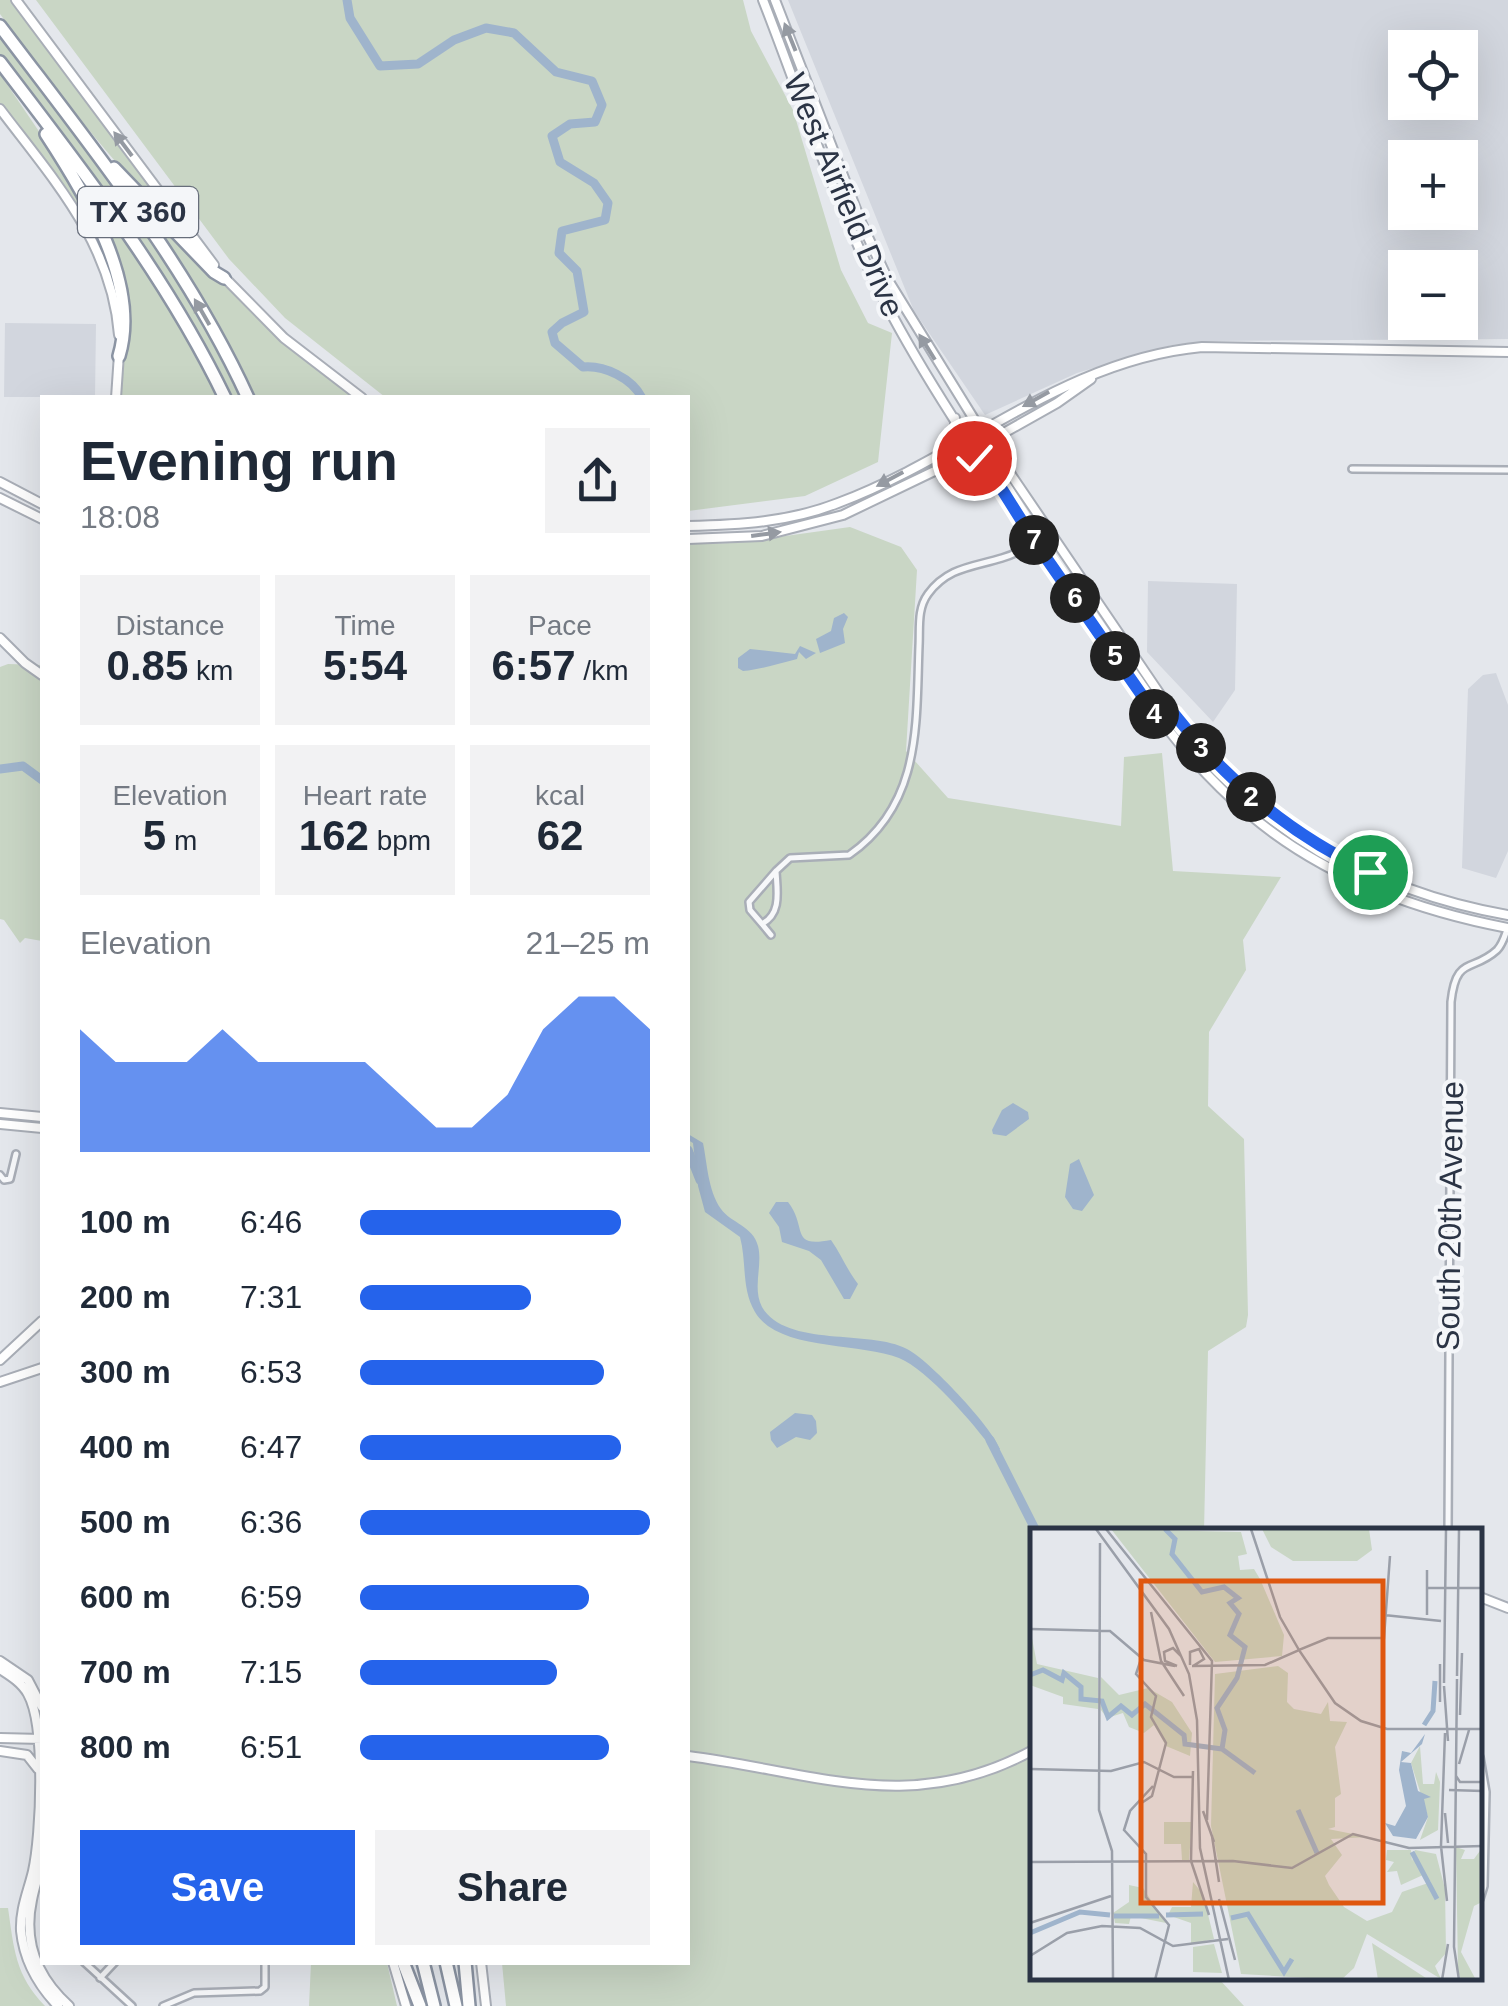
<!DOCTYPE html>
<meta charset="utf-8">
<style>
:root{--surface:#fff;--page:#f2f2f3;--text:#1f2937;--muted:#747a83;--accent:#2563eb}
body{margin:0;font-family:Arial,sans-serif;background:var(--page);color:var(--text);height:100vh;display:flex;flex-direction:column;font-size:38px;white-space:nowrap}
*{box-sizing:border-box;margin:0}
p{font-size:32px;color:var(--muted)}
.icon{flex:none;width:55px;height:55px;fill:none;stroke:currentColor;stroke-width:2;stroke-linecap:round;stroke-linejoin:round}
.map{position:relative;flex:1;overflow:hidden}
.details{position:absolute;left:40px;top:395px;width:650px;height:1570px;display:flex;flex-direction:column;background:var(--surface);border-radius:0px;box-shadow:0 10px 40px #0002}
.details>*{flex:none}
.tools{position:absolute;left:1388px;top:30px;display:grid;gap:20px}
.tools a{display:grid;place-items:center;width:90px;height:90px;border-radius:0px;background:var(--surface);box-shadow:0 10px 40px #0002;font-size:50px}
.pin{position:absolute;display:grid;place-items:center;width:85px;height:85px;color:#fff;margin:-42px;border:5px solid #fff;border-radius:50%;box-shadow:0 2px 10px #0007}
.km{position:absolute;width:50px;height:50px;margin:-25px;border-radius:50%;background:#222;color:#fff;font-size:28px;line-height:50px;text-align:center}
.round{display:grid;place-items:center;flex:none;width:105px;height:105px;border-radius:0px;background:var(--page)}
.overview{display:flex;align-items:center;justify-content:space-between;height:170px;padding:0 40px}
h1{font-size:55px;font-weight:700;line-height:75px}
.metrics{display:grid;grid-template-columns:repeat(3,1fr);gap:15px;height:170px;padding:10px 40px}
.metrics div{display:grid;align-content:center;border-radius:0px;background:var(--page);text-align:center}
.metrics b{font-size:42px;font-weight:700}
.metrics small{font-size:28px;font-weight:400}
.metrics p{font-size:28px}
.chart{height:280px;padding:20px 40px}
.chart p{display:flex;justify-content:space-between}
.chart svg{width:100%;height:180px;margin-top:10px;fill:var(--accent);opacity:.7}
.cta{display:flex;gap:20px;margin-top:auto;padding:20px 40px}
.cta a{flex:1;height:115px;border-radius:0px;background:var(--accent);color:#fff;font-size:40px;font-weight:700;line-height:115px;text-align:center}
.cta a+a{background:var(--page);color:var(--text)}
ul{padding:0 40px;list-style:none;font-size:32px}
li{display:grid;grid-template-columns:160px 120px 1fr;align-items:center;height:75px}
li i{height:25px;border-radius:12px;background:var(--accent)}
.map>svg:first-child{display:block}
.built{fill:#d2d6de;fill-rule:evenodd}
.green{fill:#c9d6c5}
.water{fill:#9fb4cc}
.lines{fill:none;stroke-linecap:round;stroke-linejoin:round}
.river{stroke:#9fb4cc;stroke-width:9}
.street-casing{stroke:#a9aeb7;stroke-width:10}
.secondary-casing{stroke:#a9aeb7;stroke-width:12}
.highway-casing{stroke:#8b94a3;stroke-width:16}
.street{stroke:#f7f8fa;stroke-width:5}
.secondary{stroke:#fff;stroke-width:8}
.highway{stroke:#fff;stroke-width:11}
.oneway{fill:#959aa2}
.route-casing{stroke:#fff;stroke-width:20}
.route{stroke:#2563eb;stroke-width:12}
.labels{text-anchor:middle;stroke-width:8;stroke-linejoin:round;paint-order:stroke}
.shield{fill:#f4f6f9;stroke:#676e7b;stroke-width:2.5}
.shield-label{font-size:30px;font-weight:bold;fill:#2b3445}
.street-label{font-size:32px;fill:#2b3445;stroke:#f4f6f9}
.inset-river{fill:none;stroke:#9fb4cc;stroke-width:5}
.inset-road{fill:none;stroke:#9a9fa9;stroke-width:2.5}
.view{fill:#df570f;fill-opacity:0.15;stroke:#df570f;stroke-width:5}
.inset-edge{fill:none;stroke:#2b3445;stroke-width:5}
</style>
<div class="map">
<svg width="1508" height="2006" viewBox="0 0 1508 2006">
<rect width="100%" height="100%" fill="#e4e7ec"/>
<path class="built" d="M 788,0 L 1508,0 L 1508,339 L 1214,341 L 1172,345 L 1077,373 L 985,415 L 914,311 ZM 1405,48 L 1460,48 L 1460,102 L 1405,102 ZM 1405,158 L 1460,158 L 1460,212 L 1405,212 ZM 1405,268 L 1460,268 L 1460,322 L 1405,322 Z
M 5,323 L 96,324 L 95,397 L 4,397 Z
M 1148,581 L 1237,584 L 1235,690 L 1213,722 L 1147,652 Z
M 1496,673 L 1508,705 L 1508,851 L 1496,878 L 1462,868 L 1468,689 L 1483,675 Z"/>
<path class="green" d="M 0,0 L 12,0 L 197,248 C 122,176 61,97 0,14 Z
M 36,0 L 743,0 L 751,31 L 793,110 L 841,270 L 868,323 L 892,333 L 878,462 L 805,496 L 688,511 L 688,398 L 385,397 L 285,318 L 229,259 Z
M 0,32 L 132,210 L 202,318 L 244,397 L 230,397 L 37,104 L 0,55 Z
M 0,74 L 72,180 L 93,218 L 116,287 L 81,214 L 0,103 Z
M 71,165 C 126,239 178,315 220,397 L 121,397 L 125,348 L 117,269 Z
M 123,181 L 268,327 L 357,397 L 254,397 L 211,315 Z
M 850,527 L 901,547 L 917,570 L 906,751 L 948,798 L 1121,826 L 1124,757 L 1162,753 L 1173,871 L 1281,877 L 1243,940 L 1246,970 L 1209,1032 L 1208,1106 L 1244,1139 L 1248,1315 L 1246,1327 L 1208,1351 L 1204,1531 L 1033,1531 L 1033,1978 L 1219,1979 L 1244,2006 L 506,2006 L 502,1963 L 688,1962 L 688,544 L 734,543 Z
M 8,664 L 42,665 L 42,941 L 25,938 L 20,943 L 4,920 L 0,919 L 0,667 Z
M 0,1908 L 8,1908 C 14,1949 15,1975 45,2006 L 0,2006 Z
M 311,1963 L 387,1963 L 397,2006 L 309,2006 Z"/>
<path class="water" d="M 844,613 L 848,617 L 843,629 L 845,643 L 820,653 L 816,639 L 831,631 L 834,618 Z
M 800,646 L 816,653 L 806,659 L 799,652 L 797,659 C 777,664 762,669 743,671 L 738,668 L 738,658 L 750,649 L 795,654 Z
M 1013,1103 L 1028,1112 L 1029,1119 L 1006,1136 L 993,1134 L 992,1130 L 1002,1110 Z
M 688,1134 L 703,1143 C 707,1162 708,1191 721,1209 C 731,1223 753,1226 758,1246 C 763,1265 752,1288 762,1307 C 786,1348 870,1329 907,1349 C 929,1360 991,1426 1000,1449 L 993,1450 C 974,1424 928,1370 899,1358 C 859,1342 778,1351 755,1312 C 741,1288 747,1263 740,1237 L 705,1212 L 698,1186 L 693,1143 L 688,1140 Z
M 1079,1159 L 1094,1195 L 1082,1211 L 1073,1209 L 1065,1197 L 1070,1164 Z
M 776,1202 L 788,1202 C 808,1228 789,1248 831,1240 C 841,1254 847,1270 858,1284 L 850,1299 L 844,1299 L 821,1260 L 809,1251 L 782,1242 L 779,1227 L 769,1213 Z
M 795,1413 L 812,1415 L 816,1421 L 817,1433 L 810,1440 L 796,1437 L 777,1448 L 771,1440 L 770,1432 Z"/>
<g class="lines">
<path class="river" d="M 347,0 L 350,18 L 380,66 L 418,64 L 454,40 L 486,28 L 514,33 L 556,72 L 592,81 L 602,105 L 595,122 L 570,124 L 552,136 L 560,162 L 594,183 L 608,203 L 605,220 L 562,231 L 559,253 L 577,271 L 584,312 L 562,323 L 552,332 L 555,343 L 583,367 C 604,365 632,378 642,398
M 0,769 L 23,766 L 42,780
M 688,1150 L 700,1180
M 990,1440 L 1036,1531"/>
<defs>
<path id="street" d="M 1352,469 L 1508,470
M 776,871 L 790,858 L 849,855 C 922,804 916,724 919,646 C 920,628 917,609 928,594 C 948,567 973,567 1002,558 C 1020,553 1034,542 1049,532
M 776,871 C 777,891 782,913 762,924 L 750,910 L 749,902 Z
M 762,924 L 771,935
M 0,1175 L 4,1180 L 10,1179 L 16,1154
M 1448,1531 L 1451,1002 C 1456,955 1472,973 1497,950 C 1503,944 1505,935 1508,927
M 1480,1757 L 1486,1792 L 1484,1886 L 1480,1899
M 84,1962 L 132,2006
M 100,1978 L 115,1962
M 163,2006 L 194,1993 L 260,1991 L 265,1987 L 265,1962"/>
<path id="secondary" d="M 16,0 L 214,265
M 763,0 C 803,102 840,220 892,315 C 945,413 1011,504 1073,595 C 1127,673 1175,752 1248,813 C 1322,876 1413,910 1508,928
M 775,0 L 861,222 L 888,280 L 980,429 L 1174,715 C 1262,824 1369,891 1508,915
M 0,109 C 53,179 112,243 119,335
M 223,276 L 284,338 L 362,398
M 116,398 L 119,354
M 947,446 L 955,432 L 955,418
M 0,482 L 42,504
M 0,498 L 42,519
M 688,526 C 739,525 790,522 838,503 C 964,456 1063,360 1202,347 L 1508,352
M 688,539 L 762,536 L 843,515 L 947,465 L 1057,403 L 1091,379
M 0,638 L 25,663 L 42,675
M 0,1113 L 42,1117
M 0,1124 L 42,1128
M 0,1360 L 42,1321
M 0,1382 L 42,1368
M 1480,1597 L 1508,1608
M 0,1661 L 28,1680 L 42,1707
M 0,1669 C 11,1676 22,1683 28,1694 C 46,1726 41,1835 33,1871 C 28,1892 20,1909 21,1931 C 24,1961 38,1985 58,2006
M 0,1738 L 42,1739
M 0,1751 L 27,1755 L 38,1769
M 688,1756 C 813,1772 912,1817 1033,1750
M 42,1854 C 41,1870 35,1884 32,1900 C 23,1942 38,1978 69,2006
M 393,1962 L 406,2006
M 481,1962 L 486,2006"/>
<path id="highway" d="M 0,26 C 89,144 186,262 248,398
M 0,62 C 82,170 166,275 225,398
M 46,134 C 84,192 141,283 119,356
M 114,168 L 214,272 L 224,278
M 403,1962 L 420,2006
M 423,1962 L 434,2006
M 446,1962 L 456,2006
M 465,1962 L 469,2006"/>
</defs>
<use href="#street" class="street-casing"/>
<use href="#secondary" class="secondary-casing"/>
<use href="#highway" class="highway-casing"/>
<use href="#street" class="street"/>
<use href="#secondary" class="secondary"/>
<use href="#highway" class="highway"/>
</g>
<defs><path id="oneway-solid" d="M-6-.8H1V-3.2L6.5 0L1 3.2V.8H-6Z" transform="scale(2.5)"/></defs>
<g class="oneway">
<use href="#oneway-solid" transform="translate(790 37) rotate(-112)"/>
<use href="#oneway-solid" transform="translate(123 144) rotate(-127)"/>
<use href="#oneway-solid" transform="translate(202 312) rotate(-120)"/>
<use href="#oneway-solid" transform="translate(927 347) rotate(-122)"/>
<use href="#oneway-solid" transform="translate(1036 399) rotate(151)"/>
<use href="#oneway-solid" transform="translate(890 479) rotate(152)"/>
<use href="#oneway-solid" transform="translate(766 534) rotate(-8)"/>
</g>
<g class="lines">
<defs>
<path id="route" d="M 974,458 L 986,464 L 1035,542 L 1162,724 L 1174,714 C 1229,783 1291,835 1370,872"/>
</defs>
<use href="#route" class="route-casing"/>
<use href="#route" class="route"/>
</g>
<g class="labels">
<rect class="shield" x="78" y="187" width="120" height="50" rx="8"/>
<g class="shield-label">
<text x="138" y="222">TX 360</text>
</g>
<g class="street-label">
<text transform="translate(844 195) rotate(67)" y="11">West Airfield Drive</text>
<text transform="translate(1450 1216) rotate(-89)" y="11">South 20th Avenue</text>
</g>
</g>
<g transform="translate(1030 1528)">
<rect width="452" height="452" fill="#e4e7ec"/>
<path d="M 81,1 L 211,4 L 217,26 L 208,28 L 210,42 L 224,41 L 230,51 L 254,107 L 252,128 L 185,134 ZM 232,1 L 339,1 L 342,22 L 327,33 L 263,33 L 241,19 ZM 1,105 L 7,136 L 68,150 L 68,181 L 33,176 L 33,169 L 0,157 ZM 248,138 L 258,145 L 257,174 L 264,181 L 291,186 L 298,174 L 300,193 L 317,194 L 305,219 L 311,266 L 305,270 L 305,299 L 298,301 L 338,309 L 301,311 L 312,327 L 295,348 L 299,357 L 314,379 L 337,393 L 362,384 L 372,364 L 401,354 L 393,347 L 371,357 L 367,343 L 357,344 L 364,334 L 356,332 L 357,322 L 381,322 L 382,333 L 385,322 L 406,326 L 415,361 L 416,425 L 405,438 L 411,451 L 337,406 L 324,440 L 311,452 L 211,446 L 181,298 L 185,146 ZM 71,149 L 89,167 L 118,160 L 142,174 L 162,205 L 160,228 L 136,218 L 124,197 L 114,205 L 99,199 L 93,185 L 77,190 L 71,182 ZM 390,218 L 393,256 L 404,256 L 406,244 L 410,254 L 408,302 L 390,312 L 398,289 L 381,235 ZM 134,294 L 162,294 L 159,332 L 152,332 L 151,316 L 134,316 ZM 426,319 L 435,322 L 431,331 L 444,331 L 452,320 L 452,374 L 444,378 L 431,424 L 446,452 L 431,452 L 428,443 ZM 163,354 L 173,366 L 184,411 L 161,416 L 161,395 L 138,387 L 142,379 L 161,379 ZM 99,357 L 113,360 L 136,395 L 101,388 L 99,396 L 85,395 L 83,385 L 99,374 ZM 342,415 L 399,452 L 348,452 ZM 184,416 L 192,445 L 163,444 L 163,419 Z" fill="#c9d6c5"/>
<path d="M 395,206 L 392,216 L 371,234 L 381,235 L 388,263 L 401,269 L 394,271 L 398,289 L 386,311 L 363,308 L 355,295 L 365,298 L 376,278 L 369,242 L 372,223 L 381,225 Z" fill="#9fb4cc"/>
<path class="inset-river" d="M 135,1 L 145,11 L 142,26 L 172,64 L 194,59 L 208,70 L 200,75 L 209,86 L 200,107 L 215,119 L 207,150 L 187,180 L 195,202 L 192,221M 0,147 L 13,142 L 32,152 L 34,145 L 51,159 L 51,171 L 72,173 L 78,189 L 91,178 L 102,187 L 115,176 L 154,207 L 155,216 L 192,221M 394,197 L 403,183 L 405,153M 192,221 L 225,245M 268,282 L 287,325M 382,324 L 407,371M 136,387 L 173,386M 84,388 L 129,388M 201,390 L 218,386 L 254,444 L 262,431M 0,405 L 50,384 L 80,387"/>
<path class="inset-road" d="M 66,1 L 139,101 L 159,146 L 167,192 L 170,320 L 199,452M 76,1 L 182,133 L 177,292M 221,1 L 250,89 L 269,122 L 298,110 L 354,110 L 360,28M 70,15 L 69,282 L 82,323 L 83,452M 397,60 L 453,60M 121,84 L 131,133 L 154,168M 354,87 L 411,93M 397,87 L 397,42M 0,101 L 80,103 L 114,132 L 145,138M 160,137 L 160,124 L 169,121 L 174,131 L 163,138M 147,138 L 135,133 L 134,124 L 143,120 L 151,128M 162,138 L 235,137 L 269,122 L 305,175 L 331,193 L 357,201 L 453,201M 427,148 L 429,1M 427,151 L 424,419 L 429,452M 414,155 L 416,1M 414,158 L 418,213M 410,174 L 410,136M 430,187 L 432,125M 429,236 L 439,202M 0,241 L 81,243 L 114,234 L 144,249 L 163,249M 163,243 L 161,333 L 179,387M 426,248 L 430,254 L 453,254M 123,258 L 100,283 L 94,302 L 116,326 L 116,369 L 139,397 L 125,452M 419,262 L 453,263M 110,276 L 122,268 L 136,215 L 121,189 L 126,168 L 106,146 L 111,131M 173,283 L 184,314M 415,285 L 418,315M 182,308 L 189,354M 411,318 L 415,205M 411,318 L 417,373M 0,334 L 203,333 L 262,340 L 323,306 L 379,320 L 453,318M 189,371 L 205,432M 0,395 L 81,368M 0,428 L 37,405 L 72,398 L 110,400 L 143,418 L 198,411M 412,452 L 418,416"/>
<path class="view" d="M 111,53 L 353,53 L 353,375 L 111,375 Z"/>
<rect width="452" height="452" class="inset-edge"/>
</g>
</svg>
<div class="tools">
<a><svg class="icon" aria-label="locate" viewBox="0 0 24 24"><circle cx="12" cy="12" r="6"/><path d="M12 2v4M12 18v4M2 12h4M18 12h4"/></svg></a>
<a>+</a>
<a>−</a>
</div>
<div class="pin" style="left:1370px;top:872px;background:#1e9e55"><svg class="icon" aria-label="arrive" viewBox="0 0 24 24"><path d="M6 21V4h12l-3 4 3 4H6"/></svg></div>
<div class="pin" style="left:974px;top:458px;background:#d93025"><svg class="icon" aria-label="check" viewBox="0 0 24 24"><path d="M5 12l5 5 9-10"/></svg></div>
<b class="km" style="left:1251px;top:797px">2</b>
<b class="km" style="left:1201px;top:748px">3</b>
<b class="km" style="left:1154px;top:714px">4</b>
<b class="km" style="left:1115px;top:656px">5</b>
<b class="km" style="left:1075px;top:598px">6</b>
<b class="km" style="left:1034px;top:540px">7</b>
<section class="details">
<div class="overview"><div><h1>Evening run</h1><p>18:08</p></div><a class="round"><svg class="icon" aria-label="share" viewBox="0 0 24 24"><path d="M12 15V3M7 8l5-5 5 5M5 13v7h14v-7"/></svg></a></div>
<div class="metrics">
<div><p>Distance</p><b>0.85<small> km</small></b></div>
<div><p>Time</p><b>5:54</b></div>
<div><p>Pace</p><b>6:57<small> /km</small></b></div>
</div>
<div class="metrics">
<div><p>Elevation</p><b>5<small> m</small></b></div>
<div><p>Heart rate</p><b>162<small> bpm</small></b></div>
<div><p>kcal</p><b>62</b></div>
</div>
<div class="chart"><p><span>Elevation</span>21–25 m</p>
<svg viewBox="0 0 160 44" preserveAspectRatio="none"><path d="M0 44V14L10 22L20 22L30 22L40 14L50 22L60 22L70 22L80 22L90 30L100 38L110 38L120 30L130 14L140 6L150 6L160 14V44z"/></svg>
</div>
<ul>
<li><b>100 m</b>6:46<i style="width:90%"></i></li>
<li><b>200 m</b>7:31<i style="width:59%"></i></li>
<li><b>300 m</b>6:53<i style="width:84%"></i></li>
<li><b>400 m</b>6:47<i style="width:90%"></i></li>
<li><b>500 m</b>6:36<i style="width:100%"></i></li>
<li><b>600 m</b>6:59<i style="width:79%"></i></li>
<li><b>700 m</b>7:15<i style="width:68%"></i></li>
<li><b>800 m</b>6:51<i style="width:86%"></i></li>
</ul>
<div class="cta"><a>Save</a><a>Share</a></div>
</section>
</div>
